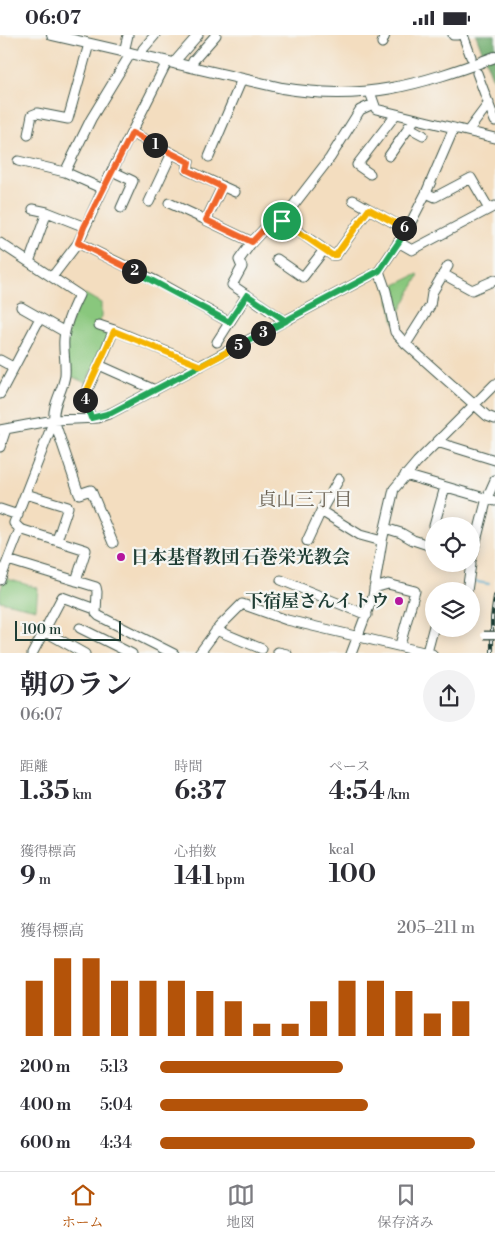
<!DOCTYPE html>
<html lang="ja">
<meta charset="utf-8">
<style>
:root{--surface:#fff;--page:#f2f2f3;--text:#2b2b33;--muted:#7c7c81;--line:#e1e1e2;--accent:#b45309}
body{margin:0;font-family:"Libre Bodoni","Noto Serif JP",serif;background:var(--page);color:var(--text);height:100vh;display:flex;flex-direction:column;font-size:19px;white-space:nowrap}
*{box-sizing:border-box;margin:0}
p{font-size:16px;color:var(--muted)}
.icon{flex:none;width:28px;height:28px;fill:none;stroke:currentColor;stroke-width:2;stroke-linecap:round;stroke-linejoin:round}
.map{position:relative;height:618px;overflow:hidden}
.sheet{display:flex;flex-direction:column;background:var(--surface);flex:1}
.sheet>*{flex:none}
.controls{position:absolute;left:425px;top:482px;display:grid;gap:10px}
.controls a{display:grid;place-items:center;width:55px;height:55px;border-radius:50%;background:var(--surface);box-shadow:0 2px 12px #0003;font-size:25px}
.scale{position:absolute;left:15px;bottom:12px;width:106px;box-sizing:border-box;padding-left:5px;border:2px solid #1f3d34;border-top:0;font-size:14px;line-height:18px;white-space:nowrap;color:#1f3d34;-webkit-text-stroke:4px #f6f6f2;paint-order:stroke}
.pin{position:absolute;display:grid;place-items:center;width:42px;height:42px;color:#fff;margin:-21px;border:2px solid #fff;border-radius:50%;box-shadow:0 1px 5px #0007}
.km{position:absolute;width:25px;height:25px;margin:-12px;border-radius:50%;background:#222;color:#fff;font-size:14px;line-height:25px;text-align:center}
.round{display:grid;place-items:center;flex:none;width:52px;height:52px;border-radius:26px;background:var(--page)}
.summary{display:flex;align-items:center;justify-content:space-between;height:85px;padding:0 20px}
h1{font-size:28px;font-weight:700;line-height:38px}
.stats{display:grid;grid-template-columns:repeat(3,1fr);gap:8px;height:85px;padding:5px 20px}
.stats div{display:grid;align-content:center}
.stats b{font-size:25px;font-weight:700}
.stats small{font-size:14px;font-weight:400}
.stats p{font-size:14px}
.chart{height:140px;padding:10px 20px}
.chart p{display:flex;justify-content:space-between}
.chart svg{width:100%;height:90px;margin-top:5px;stroke:var(--accent);stroke-width:6}
ul{padding:0 20px;list-style:none;font-size:16px}
li{display:grid;grid-template-columns:80px 60px 1fr;align-items:center;height:38px}
li i{height:12px;border-radius:6px;background:var(--accent)}
.status{display:flex;justify-content:space-between;align-items:center;height:35px;padding:0 25px;background:var(--surface);direction:ltr}
.status svg{height:14px;fill:currentColor}
.tab-bar{display:flex;justify-content:space-around;align-items:center;height:70px;border-top:1px solid var(--line);background:var(--surface);font-size:14px;color:var(--muted)}
.tab-bar a{display:grid;justify-items:center;gap:2px}
.tab-bar .on{color:var(--accent)}
.map>svg:first-child{display:block}
.green{fill:#89c77d;stroke:#548258}
.forest{fill:#6eac6c;stroke:#467450}
.lines{fill:none;stroke-linecap:round;stroke-linejoin:round}
.stream{stroke:#4ea8cb;stroke-width:2}
.minor-casing{stroke:#3f5549;stroke-width:11}
.tertiary-casing{stroke:#3f5549;stroke-width:12}
.minor{stroke:#fff;stroke-width:9}
.tertiary{stroke:#fff;stroke-width:10}
.rail-casing{stroke:#1f3d34;stroke-width:4}
.rail{stroke:#f6f6f2;stroke-width:2;stroke-dasharray:5.5;stroke-linecap:butt}
.pedestrian-bridge-casing{stroke:#3f5549;stroke-width:9;stroke-linecap:butt}
.pedestrian-bridge{stroke:#fff;stroke-width:6}
.split-1-casing{stroke:#fff;stroke-width:10}
.split-2-casing{stroke:#fff;stroke-width:10}
.split-3-casing{stroke:#fff;stroke-width:10}
.split-4-casing{stroke:#fff;stroke-width:10}
.split-5-casing{stroke:#fff;stroke-width:10}
.split-6-casing{stroke:#fff;stroke-width:10}
.split-7-casing{stroke:#fff;stroke-width:10}
.split-1{stroke:#f0652b;stroke-width:6}
.split-2{stroke:#f0652b;stroke-width:6}
.split-3{stroke:#22a559;stroke-width:6}
.split-4{stroke:#22a559;stroke-width:6}
.split-5{stroke:#f5b400;stroke-width:6}
.split-6{stroke:#22a559;stroke-width:6}
.split-7{stroke:#f5b400;stroke-width:6}
.poi-dot{fill:#b5179e;stroke:#f6f6f2;stroke-width:2}
.labels{text-anchor:middle;stroke-width:4.5;stroke-linejoin:round;paint-order:stroke}
.poi-label{font-size:18px;font-weight:bold;fill:#1f3d34;stroke:#f6f6f2;text-anchor:start}
.neighbourhood-label{font-size:19px;fill:#6a6153;stroke:#f6f6f2}
</style>
<div class="status"><b>06:07</b><svg viewBox="0 0 49 12"><path d="M0 12V9h3v3zM5 12V6h3v6zM10 12V3h3v9zM15 12V0h3v12zM26 1h20v11H26zM47 4h2v5h-2z"/></svg></div>
<div class="map">
<svg width="495" height="619" viewBox="0 0 495 619">
<rect width="100%" height="100%" fill="#f6f6f2"/>
<filter id="ink" filterUnits="userSpaceOnUse"><feTurbulence type="fractalNoise" baseFrequency=".02" numOctaves="2"/><feDisplacementMap in="SourceGraphic" scale="10" xChannelSelector="R" yChannelSelector="G"/><feConvolveMatrix kernelMatrix="1 2 1 2 8 2 1 2 1" color-interpolation-filters="sRGB"/></filter>
<filter id="wash" filterUnits="userSpaceOnUse"><feTurbulence type="fractalNoise" baseFrequency=".0096" numOctaves="4" result="noise"/><feDisplacementMap in="SourceGraphic" scale="20" xChannelSelector="R" yChannelSelector="G"/><feGaussianBlur stdDeviation="1.12" result="paint"/><feColorMatrix in="noise" values="0 0 0 0 0 0 0 0 0 0 0 0 0 0 0 0 0 1.4 0 .05"/><feComposite in="paint" operator="in"/></filter>
<g filter="url(#wash)">
<rect width="100%" height="100%" fill="#f3ddbf"/>
<path class="green" d="M 418,239 L 419,240 L 394,288 L 387,254 Z
M 85,259 L 101,268 L 101,282 L 98,291 L 107,295 L 108,300 L 86,348 L 66,339 L 66,305 L 75,272 Z
M 4,543 L 38,553 L 36,574 L 0,566 L 0,557 Z"/>
<path class="forest" d="M 476,0 L 495,0 L 495,50 Z"/>
<g class="lines">
<path class="stream" d="M 471,546 L 489,549"/>
</g>
</g>
<g filter="url(#ink)">
<g class="lines">
<defs>
<path id="minor" d="M 453,0 L 457,0
M 463,0 L 471,22
M 382,8 L 385,0
M 124,17 L 128,0
M 141,20 L 143,14 L 155,0
M 176,29 L 177,24 L 198,0
M 191,32 L 193,26 L 216,0
M 477,38 L 495,86
M 370,57 L 376,74 L 495,103
M 408,92 L 423,100
M 468,96 L 489,68
M 132,98 L 189,127 L 187,135 L 235,157
M 28,100 L 32,80 L 37,78 L 68,84 L 89,9
M 389,121 L 415,84
M 209,122 L 242,44
M 18,126 L 65,137 L 103,154
M 112,136 L 133,146 L 121,173
M 65,137 L 91,84 L 131,18
M 370,139 L 357,130 L 396,79
M 426,158 L 435,162 L 471,143 L 489,174
M 353,165 L 369,174
M 149,167 L 172,118
M 169,168 L 206,185 L 222,152
M 33,174 L 47,177 L 85,192
M 206,185 L 252,207
M 282,185 L 332,220 L 336,220 L 369,174 L 407,195
M 398,207 L 412,215 L 495,171
M 0,208 L 79,260 C 72,274 65,289 64,304 C 63,316 66,328 65,340 C 63,356 52,369 54,385 L 79,459 L 91,455 L 113,508
M 78,208 L 156,246 L 229,287
M 277,224 L 303,242 L 324,215
M 29,227 L 47,177
M 379,236 L 386,256 L 395,297 L 406,309 L 487,381 L 495,384
M 443,239 L 472,255 L 495,245
M 52,242 L 78,208 L 103,154 L 167,27
M 21,272 L 65,297
M 285,286 L 232,250 L 242,232 L 239,225 L 252,207 L 265,193 L 282,185 L 330,123 L 360,75 L 373,69
M 99,290 L 114,295
M 217,307 L 247,260
M 406,309 L 430,271 L 432,258 L 448,231
M 0,325 L 13,332
M 155,355 L 99,330 L 114,295 L 201,331
M 0,359 L 40,283
M 91,383 L 84,362 L 99,330
M 54,385 L 14,488 L 20,494 L 86,515 L 76,546
M 0,395 L 54,385 L 97,383 L 111,378 L 379,236 L 407,195 L 426,158 L 454,93
M 437,407 L 495,425
M 0,412 L 6,394
M 405,440 L 495,466
M 26,459 L 68,472 L 57,505
M 0,474 L 18,480
M 321,476 L 339,444
M 434,491 L 445,452
M 385,493 L 401,498 L 413,505 L 434,512
M 307,506 L 321,476 L 360,500 L 382,506
M 429,510 L 434,493
M 8,525 L 96,552 L 97,557 L 96,578 L 99,581 L 174,619
M 471,526 L 487,463 L 495,445
M 0,545 L 20,494
M 281,545 L 367,580
M 374,553 L 388,549 L 415,556 L 400,610
M 467,556 L 471,529
M 80,593 L 132,619
M 216,595 L 262,614
M 44,596 L 85,619
M 278,617 L 287,619
M 427,617 L 434,591
M 32,619 L 62,562 L 95,574
M 199,619 L 219,592 L 242,569 L 287,585 L 432,619
M 351,619 L 373,561 L 382,506 L 394,454 L 417,427 L 495,349"/>
<path id="tertiary" d="M 52,0 L 282,53 C 364,67 419,50 495,22"/>
</defs>
<use href="#minor" class="minor-casing"/>
<use href="#tertiary" class="tertiary-casing"/>
<use href="#minor" class="minor"/>
<use href="#tertiary" class="tertiary"/>
<defs>
<path id="rail" d="M 492,619 L 492,583 L 495,561"/>
</defs>
<use href="#rail" class="rail-casing"/>
<use href="#rail" class="rail"/>
<defs>
<path id="pedestrian-bridge" d="M 484,600 L 495,600"/>
</defs>
<use href="#pedestrian-bridge" class="pedestrian-bridge-casing"/>
<use href="#pedestrian-bridge" class="pedestrian-bridge"/>
</g>
</g>
<g class="lines" filter="url(#ink)">
<defs>
<path id="split-1" d="M 155,110 L 189,127 L 187,135 L 222,152 L 206,185 L 252,207 L 265,193 L 282,186"/>
<path id="split-2" d="M 134,236 L 78,208 L 84,192 L 132,98 L 155,110"/>
<path id="split-3" d="M 134,236 L 229,287 L 247,260 L 286,286 L 263,298"/>
<path id="split-4" d="M 85,365 L 91,383 L 111,378 L 263,298"/>
<path id="split-5" d="M 85,365 L 84,362 L 114,296 L 201,331 L 238,311"/>
<path id="split-6" d="M 238,311 L 379,236 L 407,195 L 404,193"/>
<path id="split-7" d="M 282,186 L 332,220 L 336,220 L 369,174 L 404,193"/>
</defs>
<use href="#split-1" class="split-1-casing"/>
<use href="#split-2" class="split-2-casing"/>
<use href="#split-3" class="split-3-casing"/>
<use href="#split-4" class="split-4-casing"/>
<use href="#split-5" class="split-5-casing"/>
<use href="#split-6" class="split-6-casing"/>
<use href="#split-7" class="split-7-casing"/>
<use href="#split-1" class="split-1"/>
<use href="#split-2" class="split-2"/>
<use href="#split-3" class="split-3"/>
<use href="#split-4" class="split-4"/>
<use href="#split-5" class="split-5"/>
<use href="#split-6" class="split-6"/>
<use href="#split-7" class="split-7"/>
</g>
<g class="poi-dot">
<circle cx="121" cy="522" r="5"/>
<circle cx="399" cy="566" r="5"/>
</g>
<g class="labels">
<g class="poi-label">
<text x="131" y="528">日本基督教団 石巻栄光教会</text>
<text x="389" y="572" text-anchor="end">下宿屋さんイトウ</text>
</g>
<g class="neighbourhood-label">
<text x="305" y="471">貞山三丁目</text>
</g>
</g>
</svg>
<div class="controls">
<a><svg class="icon" aria-label="locate" viewBox="0 0 24 24"><circle cx="12" cy="12" r="6"/><path d="M12 2v4M12 18v4M2 12h4M18 12h4"/></svg></a>
<a><svg class="icon" aria-label="layers" viewBox="0 0 24 24"><path d="M12 4l9 5-9 5-9-5zM3 14l9 5 9-5"/></svg></a>
</div>
<div class="scale">100 m</div>
<div class="pin" style="left:282px;top:186px;background:#1e9e55"><svg class="icon" aria-label="arrive" viewBox="0 0 24 24"><path d="M6 21V4h12l-3 4 3 4H6"/></svg></div>
<b class="km" style="left:155px;top:110px">1</b>
<b class="km" style="left:134px;top:236px">2</b>
<b class="km" style="left:263px;top:298px">3</b>
<b class="km" style="left:85px;top:365px">4</b>
<b class="km" style="left:238px;top:311px">5</b>
<b class="km" style="left:404px;top:193px">6</b>
</div>
<section class="sheet">
<div class="summary"><div><h1>朝のラン</h1><p>06:07</p></div><a class="round"><svg class="icon" aria-label="share" viewBox="0 0 24 24"><path d="M12 15V3M7 8l5-5 5 5M5 13v7h14v-7"/></svg></a></div>
<div class="stats">
<div><p>距離</p><b>1.35<small> km</small></b></div>
<div><p>時間</p><b>6:37</b></div>
<div><p>ペース</p><b>4:54<small> /km</small></b></div>
</div>
<div class="stats">
<div><p>獲得標高</p><b>9<small> m</small></b></div>
<div><p>心拍数</p><b>141<small> bpm</small></b></div>
<div><p>kcal</p><b>100</b></div>
</div>
<div class="chart"><p><span>獲得標高</span>205–211 m</p>
<svg viewBox="0 0 160 44" preserveAspectRatio="none"><path d="M5 44V17M15 44V6M25 44V6M35 44V17M45 44V17M55 44V17M65 44V22M75 44V27M85 44V38M95 44V38M105 44V27M115 44V17M125 44V17M135 44V22M145 44V33M155 44V27"/></svg>
</div>
<ul>
<li><b>200 m</b>5:13<i style="width:58%"></i></li>
<li><b>400 m</b>5:04<i style="width:66%"></i></li>
<li><b>600 m</b>4:34<i style="width:100%"></i></li>
</ul>
</section>
<nav class="tab-bar">
<a class="on"><svg class="icon" aria-label="home" viewBox="0 0 24 24"><path d="M3 11l9-7 9 7M6 9v11h12V9"/></svg>ホーム</a>
<a><svg class="icon" aria-label="map" viewBox="0 0 24 24"><path d="M3 6l6-2 6 2 6-2v14l-6 2-6-2-6 2zM9 4v14M15 6v14"/></svg>地図</a>
<a><svg class="icon" aria-label="saved" viewBox="0 0 24 24"><path d="M7 4h10v16l-5-4-5 4z"/></svg>保存済み</a>
</nav>
